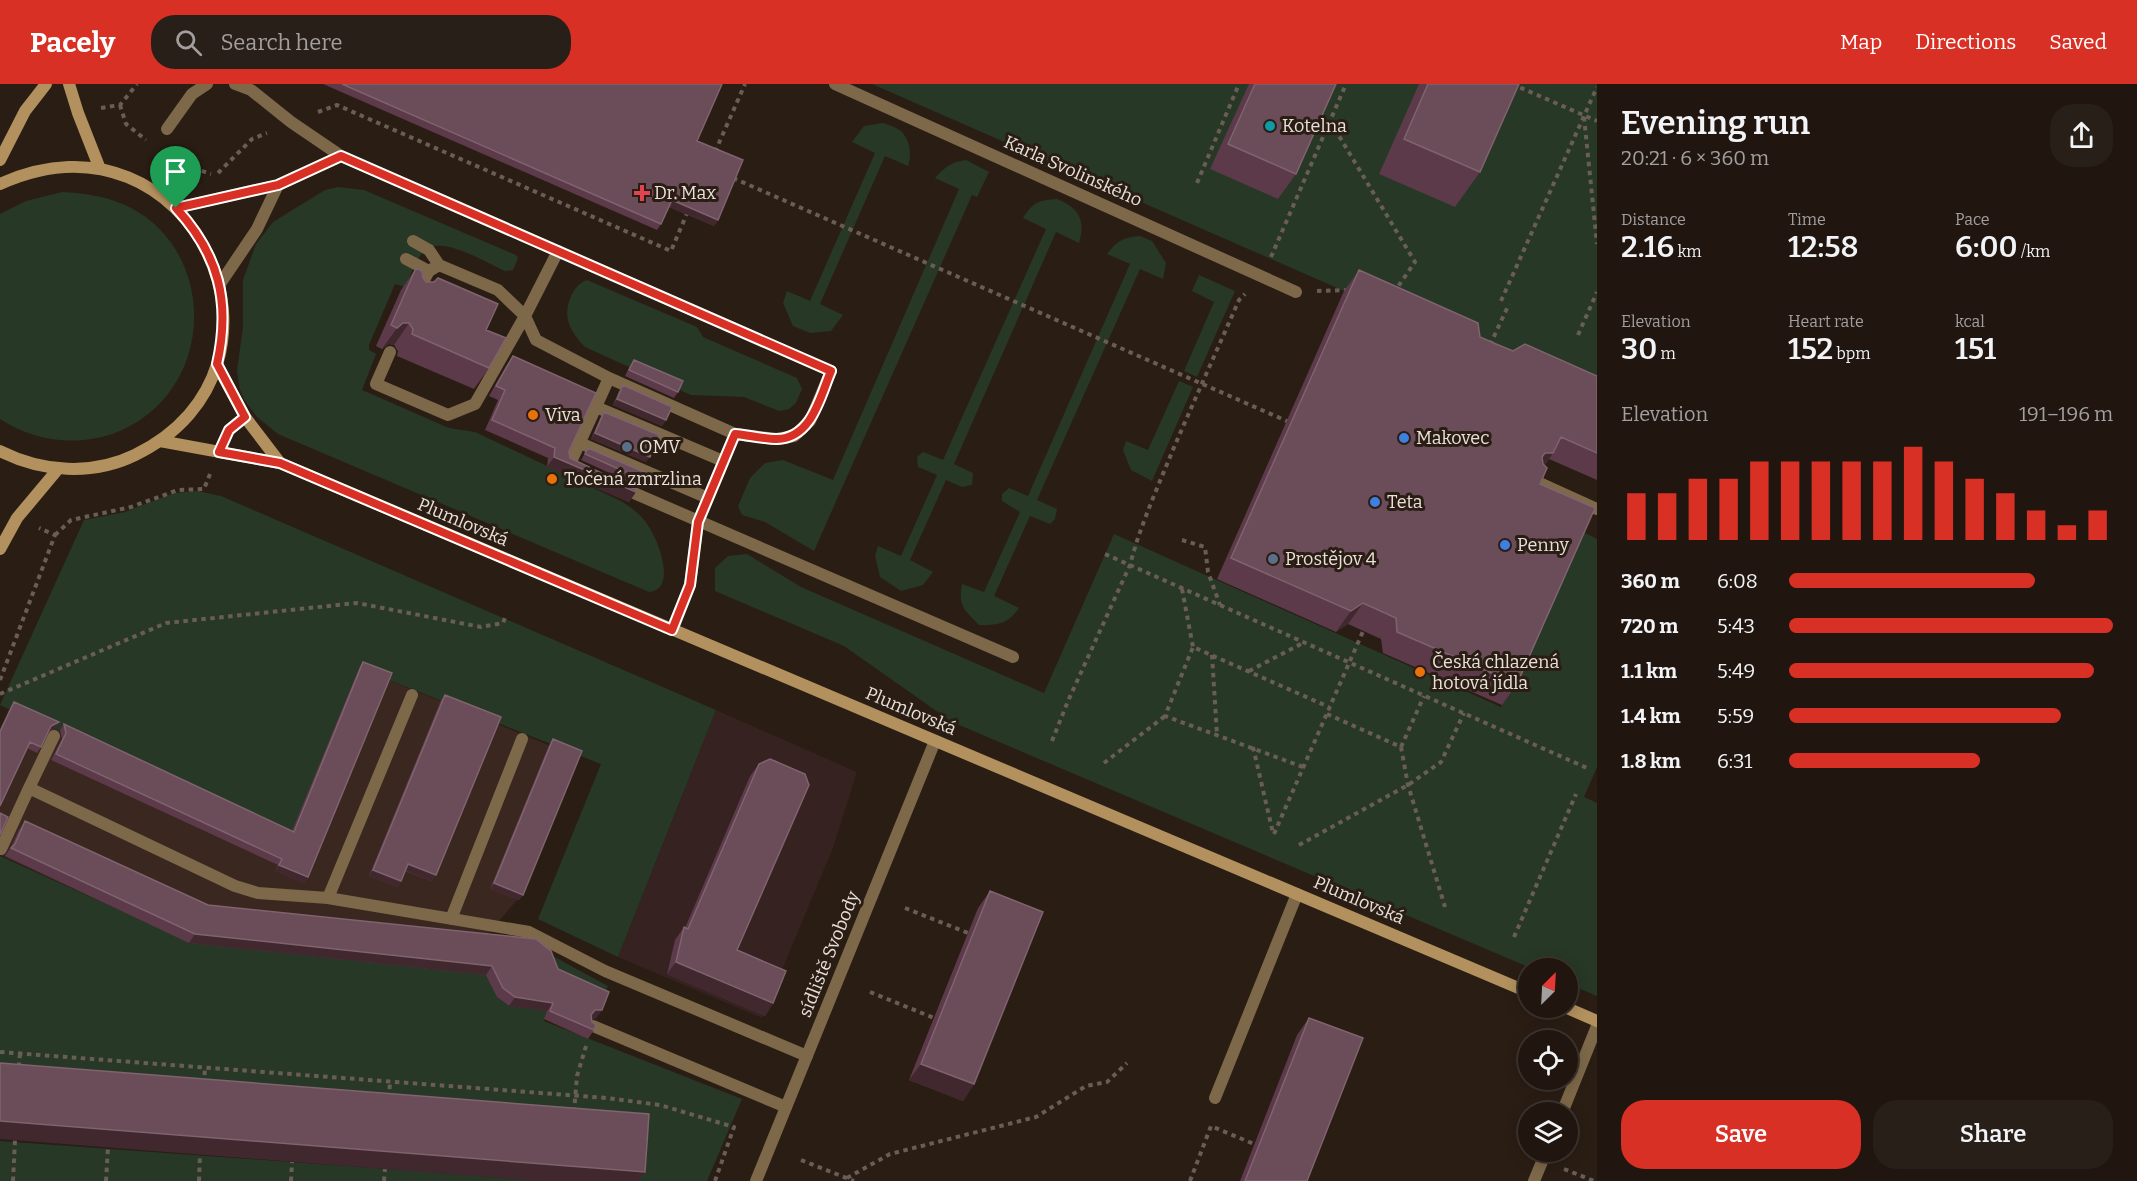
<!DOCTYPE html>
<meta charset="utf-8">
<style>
:root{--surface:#20160f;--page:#281f18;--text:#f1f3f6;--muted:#a29f9e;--line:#3d352f;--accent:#d93025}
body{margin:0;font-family:Bitter,serif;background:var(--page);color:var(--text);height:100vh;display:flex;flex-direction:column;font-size:22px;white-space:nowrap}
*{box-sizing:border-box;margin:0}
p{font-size:20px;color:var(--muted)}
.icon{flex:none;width:33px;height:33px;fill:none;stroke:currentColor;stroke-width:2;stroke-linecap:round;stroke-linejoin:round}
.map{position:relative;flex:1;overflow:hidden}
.drawer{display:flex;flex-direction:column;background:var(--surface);width:540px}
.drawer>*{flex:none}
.needle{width:39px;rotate:24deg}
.fabs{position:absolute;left:1518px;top:874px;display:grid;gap:12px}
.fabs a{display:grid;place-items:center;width:60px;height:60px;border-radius:50%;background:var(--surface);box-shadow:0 3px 15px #0003,0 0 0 2px var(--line);font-size:30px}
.pin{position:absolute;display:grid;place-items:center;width:51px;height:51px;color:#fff;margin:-62px -26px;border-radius:50% 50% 50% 0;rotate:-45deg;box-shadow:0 0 6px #0007}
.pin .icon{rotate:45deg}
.round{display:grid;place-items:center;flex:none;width:63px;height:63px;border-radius:24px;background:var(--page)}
.head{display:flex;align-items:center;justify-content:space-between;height:102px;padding:0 24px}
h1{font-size:33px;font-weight:600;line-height:45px}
.figures{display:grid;grid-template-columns:repeat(3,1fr);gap:9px;height:102px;padding:6px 24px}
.figures div{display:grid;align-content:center}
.figures b{font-size:30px;font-weight:600}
.figures small{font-size:16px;font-weight:400}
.figures p{font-size:16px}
.chart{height:168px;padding:12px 24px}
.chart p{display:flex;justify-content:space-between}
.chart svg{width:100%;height:108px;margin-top:6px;stroke:var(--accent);stroke-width:6}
.action{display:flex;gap:12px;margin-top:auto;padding:12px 24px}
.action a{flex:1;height:69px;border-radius:24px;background:var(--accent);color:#fff;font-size:24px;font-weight:600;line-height:69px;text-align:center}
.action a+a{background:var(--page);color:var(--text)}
ul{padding:0 24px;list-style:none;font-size:20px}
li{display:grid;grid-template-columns:96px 72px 1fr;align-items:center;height:45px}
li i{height:15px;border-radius:8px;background:var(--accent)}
header{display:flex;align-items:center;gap:36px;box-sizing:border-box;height:84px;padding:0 30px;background:var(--accent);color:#fff}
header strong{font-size:28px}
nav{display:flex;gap:33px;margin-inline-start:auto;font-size:21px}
.search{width:420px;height:54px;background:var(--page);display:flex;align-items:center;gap:15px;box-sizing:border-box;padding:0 21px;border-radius:24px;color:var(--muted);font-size:22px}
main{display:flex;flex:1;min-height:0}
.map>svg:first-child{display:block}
.commercial{fill:#352221}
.industrial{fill:#392720}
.green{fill:#273826}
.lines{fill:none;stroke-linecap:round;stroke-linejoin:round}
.path{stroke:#695d55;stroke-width:4;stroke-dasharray:4.5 4.5;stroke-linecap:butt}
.lane{stroke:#7d6849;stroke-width:12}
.street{stroke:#7d6849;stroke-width:12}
.secondary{stroke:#b2915e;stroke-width:12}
.wall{fill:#5c3a4a}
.shaded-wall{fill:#41272e}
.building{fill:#6b4c59;stroke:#7f636e;stroke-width:1.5}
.route-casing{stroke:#fff;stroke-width:12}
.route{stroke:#d93025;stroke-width:8}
.culture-dot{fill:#0f9aa8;stroke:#2a1d14;stroke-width:2}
.health-dot{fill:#e0444e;stroke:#2a1d14;stroke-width:2}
.food-dot{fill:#e8710a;stroke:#2a1d14;stroke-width:2}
.shop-dot{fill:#3f7fe0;stroke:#2a1d14;stroke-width:2}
.service-dot{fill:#5c6f8a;stroke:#2a1d14;stroke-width:2}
.labels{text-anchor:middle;stroke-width:6;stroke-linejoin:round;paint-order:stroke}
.poi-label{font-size:18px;fill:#e9e0da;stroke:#2a1d14;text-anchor:start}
.street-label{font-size:18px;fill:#e9e0da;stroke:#2a1d14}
</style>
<header>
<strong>Pacely</strong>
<div class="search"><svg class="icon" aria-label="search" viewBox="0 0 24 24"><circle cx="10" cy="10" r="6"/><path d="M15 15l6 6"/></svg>Search here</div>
<nav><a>Map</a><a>Directions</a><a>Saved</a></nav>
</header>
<main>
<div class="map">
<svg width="1597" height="1097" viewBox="0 0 1597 1097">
<rect width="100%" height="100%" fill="#2a1d14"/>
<path class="commercial" d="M 716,626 L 857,688 L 833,764 L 762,934 L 618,873 Z"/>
<path class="industrial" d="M 359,584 L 578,673 L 518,815 L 480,859 L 183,856 L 0,771 L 0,645 L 10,624 L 290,753 Z"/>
<path class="green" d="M 872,0 L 1597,0 L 1597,321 L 1344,207 Z
M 883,39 C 889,41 898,44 902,48 C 910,57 912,71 908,82 L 885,72 L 820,220 L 843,231 L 831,247 L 810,249 L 793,242 L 783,219 L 787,207 L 810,217 L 875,69 L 852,58 L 864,42 Z
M 966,76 L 989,88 L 977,113 L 972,111 L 814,467 L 765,438 L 742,431 L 738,422 L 750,394 L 765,379 L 783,376 L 833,396 L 959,105 L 935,94 C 945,83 951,78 966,76 Z
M 338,103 L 364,106 L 516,171 L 518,174 L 513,186 L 505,187 C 487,179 437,148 422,169 C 415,179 410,192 405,203 L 395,200 L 369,261 L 369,266 L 376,270 L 362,306 L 449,344 L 475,348 L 621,417 C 632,424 642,431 649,443 C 659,458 677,505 649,508 L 278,350 L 257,333 L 245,317 L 240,306 L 237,287 L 243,242 L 243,196 L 256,160 L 273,138 L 325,106 Z
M 62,108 C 87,109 111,113 133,125 C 199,161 213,252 168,310 C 149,334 121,351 91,355 C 60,360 27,353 0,335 L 0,130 L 26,117 Z
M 1057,115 C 1079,124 1086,136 1079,159 L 1056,148 L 954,380 L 973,389 L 972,401 L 962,403 L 946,396 L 910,476 L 933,488 L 923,501 L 901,507 L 880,493 L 875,472 L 878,462 L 901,472 L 937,391 L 918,383 L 917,373 L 923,368 L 943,376 L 1046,145 L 1023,134 C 1033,118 1039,116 1057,115 Z
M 1140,152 L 1152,157 L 1166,179 L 1163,195 L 1140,185 L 1037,416 L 1057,425 L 1055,435 L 1050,440 L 1030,432 L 994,512 L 1019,524 C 1008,540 998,541 979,541 C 964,526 958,522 962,500 L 984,508 L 1020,428 L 1002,417 L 1002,410 L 1009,404 L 1028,412 L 1130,180 L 1107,170 C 1117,157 1124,153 1140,152 Z
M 1199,191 L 1235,207 L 1197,293 L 1184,287 L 1214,218 L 1192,207 Z
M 587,196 L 697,243 L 703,253 L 797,294 L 802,305 L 796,319 L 789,325 L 779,327 L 744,313 L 691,311 L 585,263 C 570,248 562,233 571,212 C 575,204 579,199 587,196 Z
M 1179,297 L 1193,303 L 1152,397 L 1131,386 L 1123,366 L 1126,357 L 1148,366 Z
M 197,407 L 221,412 L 716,626 L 618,873 L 538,835 L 601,680 L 359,584 L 290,753 L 10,624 L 9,625 L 0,621 L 84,436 L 125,428 L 174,409 Z
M 1579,446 L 1597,455 L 1597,683 L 1584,713 L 1597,719 L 1597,912 L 1568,900 L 1568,885 L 1533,885 L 952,638 L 844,562 L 715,507 L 715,484 L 728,472 L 747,470 L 801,503 L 1044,609 L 1114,450 L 1501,623 Z
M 0,772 L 192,859 L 480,859 L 497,913 L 509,922 L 521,923 L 552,915 L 544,937 L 742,1015 L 707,1097 L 635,1097 L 0,995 Z
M 538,864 L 608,902 L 603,915 L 560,898 Z
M 0,1057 L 555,1097 L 0,1097 Z"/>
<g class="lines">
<path class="path" d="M 1512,0 L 1597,37
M 120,21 L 126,40 L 146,56
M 101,24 L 120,21 L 137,0
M 318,28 L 337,21 L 671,167 L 688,127
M 1584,33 L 1597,160
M 1330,37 L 1415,178 L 1397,204 L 1392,204
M 715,68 L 745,0
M 161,69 L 168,75 L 211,90
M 218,89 L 252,55 L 267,49
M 733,94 L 1289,338
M 1197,99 L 1239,0
M 1271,173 L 1346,0
M 1317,207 L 1349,206
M 1501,217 L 1597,3
M 1578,251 L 1597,208
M 1490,261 L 1509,220
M 55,451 L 71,436 L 131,423 L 178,406 L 204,405 L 210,390
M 1182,456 L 1205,463 L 1208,488 L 1220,521
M 1105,470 L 1587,684
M 1182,505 L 1193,563
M 1212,571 L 1217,651
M 1249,587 L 1303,559
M 0,596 L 55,451 L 39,444
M 0,610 L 166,539 L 357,519 L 481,543 L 503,539 L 506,531
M 1327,630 L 1401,663 L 1424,612
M 1052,657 L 1068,617 L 1130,481 C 1140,442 1157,405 1172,368 C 1194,317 1217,266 1239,216 L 1245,210
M 1253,663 L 1273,749
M 1401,663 L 1408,701 L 1445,823
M 1104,679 L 1165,632
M 1303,683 L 1165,632 L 1193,563 L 1329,623
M 1274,750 L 1364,545
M 1299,761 L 1408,701 L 1441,678 L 1464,629
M 905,824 L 968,849
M 1514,853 L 1576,710
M 870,908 L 934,934
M 0,968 L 607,1014 L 660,1021 L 734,1043 L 715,1097
M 19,983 L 20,969
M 204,1000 L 205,983
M 389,1014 L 390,997
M 574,1028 L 577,992 L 586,962
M 801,1076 L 854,1097
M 1564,1085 L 1594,1097
M 847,1094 L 890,1070 L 1036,1033 L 1086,1002 L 1107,998 L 1127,979
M 13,1097 L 15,1056
M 106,1097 L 108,1063
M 199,1097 L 200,1070
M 291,1097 L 292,1078
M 384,1097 L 385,1085
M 1190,1097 L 1211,1042 L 1254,1060"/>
<path class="lane" d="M 413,157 L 429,166 L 439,181
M 558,167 L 525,232 L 536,256 L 609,294 L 570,380 L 580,385
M 406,175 L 429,187
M 390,268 L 376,300 L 448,331 L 475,320 L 525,232 L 498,206 L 439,181 L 429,187 L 416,210
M 609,294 L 735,350 L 777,355 L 794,352 L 810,337 L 831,287
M 596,323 L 723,377
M 580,359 L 708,414
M 1535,397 L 1597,425
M 620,403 L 1013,573
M 672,546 L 690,501 L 698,438 L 735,350
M 54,652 L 29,704 L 235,802 L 258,809 L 328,814 L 529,848 L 605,887 L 807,972
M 1,765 L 29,704
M 328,814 L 412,611
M 451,835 L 522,655
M 593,942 L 786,1023
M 1215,1014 L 1297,810
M 1562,1029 L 1597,942
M 1534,1097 L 1546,1068"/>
<path class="street" d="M 235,0 L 251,6 L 291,38 L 341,72 L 831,287
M 835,0 L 1296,208
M 167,45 L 192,10 L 207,0
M 176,124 L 278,101 L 341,72
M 220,200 L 257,145 L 278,101
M 756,1097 L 935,657"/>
<path class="secondary" d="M 69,0 L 78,29 L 100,85
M 0,76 L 25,27 L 46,0
M 0,100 C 193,13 316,283 135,371 C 92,392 42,388 0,367
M 217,281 L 245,333 L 280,379
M 160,357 L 280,379 L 1528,908
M 0,465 L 17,434 L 58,385
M 1567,924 L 1597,937"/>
</g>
<path class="wall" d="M 323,0 L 722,0 L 697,57 L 718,136 L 714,142 L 669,123 L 661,140 L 657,146 Z
M 1249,0 L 1336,0 L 1296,90 L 1278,115 L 1210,85 Z
M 1419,0 L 1519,0 L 1480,88 L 1455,123 L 1379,90 Z
M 416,184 L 426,198 L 486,246 L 489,284 L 474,305 L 397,272 L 398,267 L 394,261 L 389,260 L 382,265 L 376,262 L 401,206 Z
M 1359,186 L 1480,253 L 1513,267 L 1597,292 L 1597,396 L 1549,375 L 1544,382 L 1540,400 L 1517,600 L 1502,621 L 1383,569 L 1381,555 L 1348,540 L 1336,548 L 1217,495 L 1344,207 Z
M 513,272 L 569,367 L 570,374 L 636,408 L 629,418 L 547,383 L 548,374 L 485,346 L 498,316 L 489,312 L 506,282 Z
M 634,276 L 678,308 L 674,314 L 625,292 L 630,282 Z
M 623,301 L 666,336 L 662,342 L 613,321 L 619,307 Z
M 604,328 L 646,378 L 591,355 L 600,334 Z
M 588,364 L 641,395 L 636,401 L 581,376 Z
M 363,578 L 308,793 L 304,799 L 275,787 L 278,781 L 51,676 L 62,655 L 60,646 L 64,640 L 292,747 L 359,584 Z
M 445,611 L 436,791 L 431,797 L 405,787 L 401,797 L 397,803 L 369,792 L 441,616 Z
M 14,618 L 59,638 L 55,644 L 49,647 L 41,663 L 37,669 L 27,664 L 0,722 L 0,645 L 10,624 Z
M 553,655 L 523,811 L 519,816 L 490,805 L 549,661 Z
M 759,680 L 737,866 L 773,919 L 765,932 L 667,890 L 675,856 L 684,843 L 685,844 L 750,692 Z
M 25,737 L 208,821 L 558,885 L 602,926 L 596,934 L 592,935 L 594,946 L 588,955 L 544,935 L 547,927 L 509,922 L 497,913 L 486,891 L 189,859 L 5,772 L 11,763 L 19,746 Z
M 990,807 L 974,1000 L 963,1017 L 909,996 L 978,824 Z
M 1309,934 L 1307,1097 L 1240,1097 L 1297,951 Z"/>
<path class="shaded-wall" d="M 672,116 L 718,136 L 714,142 L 667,122 Z
M 403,239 L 409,239 L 394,261 L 389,260 L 382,265 L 397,244 Z
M 617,315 L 666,336 L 662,342 L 613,321 Z
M 595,349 L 650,373 L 646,378 L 591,355 Z
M 1545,369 L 1553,369 L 1539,390 L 1531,390 Z
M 554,373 L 636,408 L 629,418 L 547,383 Z
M 1363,519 L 1348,540 L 1336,548 L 1351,527 Z
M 59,638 L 55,644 L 47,648 L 51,642 Z
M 408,780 L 436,791 L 431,797 L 404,786 Z
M 279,781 L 308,793 L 304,799 L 275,787 Z
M 373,786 L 401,797 L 397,803 L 369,792 Z
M 494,799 L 523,811 L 519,816 L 490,805 Z
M 195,850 L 492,882 L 486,891 L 189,859 Z
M 676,878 L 773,919 L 765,932 L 667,890 Z
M 515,913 L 553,919 L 547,927 L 509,922 Z
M 595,926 L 602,926 L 596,934 L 589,935 Z
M 921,980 L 974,1000 L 963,1017 L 909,996 Z
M 0,1037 L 645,1088 L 638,1097 L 538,1097 L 0,1055 Z"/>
<path class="building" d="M 342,0 L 722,0 L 697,57 L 743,76 L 718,136 L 672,116 L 661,140 Z
M 1255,0 L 1336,0 L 1296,90 L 1228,60 Z
M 1428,0 L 1519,0 L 1480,88 L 1404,55 Z
M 416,184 L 422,187 L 423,194 L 426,198 L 434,198 L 438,194 L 498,220 L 486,246 L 506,254 L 489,284 L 412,250 L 413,245 L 409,239 L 403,239 L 397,244 L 391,241 Z
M 1359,186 L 1478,239 L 1480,253 L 1496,260 L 1513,267 L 1525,260 L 1597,292 L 1597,369 L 1561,353 L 1553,369 L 1545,369 L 1542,373 L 1543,380 L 1547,384 L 1540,400 L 1595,424 L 1517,600 L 1397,548 L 1396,534 L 1363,519 L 1351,527 L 1231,474 Z
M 513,272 L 596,309 L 569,367 L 570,374 L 637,406 L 636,408 L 554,373 L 555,364 L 492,336 L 505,306 L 496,302 Z
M 634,276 L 683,297 L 678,308 L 629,286 Z
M 623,301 L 672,323 L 666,336 L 617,315 Z
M 604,328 L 659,351 L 650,373 L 595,349 Z
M 588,364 L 644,388 L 641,395 L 585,370 Z
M 363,578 L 392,589 L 308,793 L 279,781 L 282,775 L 56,670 L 66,649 L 64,640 L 294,748 Z
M 445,611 L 501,633 L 436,791 L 408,780 L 401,797 L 373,786 Z
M 14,618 L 59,638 L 51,642 L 41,663 L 30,658 L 0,722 L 0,648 Z
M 553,655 L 582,667 L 523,811 L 494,799 Z
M 770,675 L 805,690 L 809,701 L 737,866 L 786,887 L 773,919 L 676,878 L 684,843 L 688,845 L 759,680 Z
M 0,729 L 8,733 L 0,751 Z
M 25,737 L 208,821 L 536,855 L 551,867 L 558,885 L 609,908 L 602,926 L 595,926 L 591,931 L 592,938 L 596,941 L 594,946 L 550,927 L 553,919 L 515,913 L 503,904 L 492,882 L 195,850 L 11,764 L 15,760 Z
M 990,807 L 1043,828 L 974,1000 L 921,980 Z
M 1309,934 L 1363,954 L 1307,1097 L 1245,1097 Z
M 0,979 L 649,1030 L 645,1088 L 0,1037 Z"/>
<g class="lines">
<defs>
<path id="route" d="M 341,72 L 831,287 C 820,313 812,354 777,355 C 763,355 748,351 735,350 L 698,438 L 690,501 L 672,546 L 280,379 L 219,368 L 229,346 L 245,333 L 217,280 C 231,218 219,171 176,124 L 278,101 Z"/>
</defs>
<use href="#route" class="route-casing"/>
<use href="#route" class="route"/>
</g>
<circle class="culture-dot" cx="1270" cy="42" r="6"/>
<path class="health-dot" d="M639 100h6v6h6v6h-6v6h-6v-6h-6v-6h6z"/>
<g class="food-dot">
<circle cx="533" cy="331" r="6"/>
<circle cx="552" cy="395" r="6"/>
<circle cx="1420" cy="588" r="6"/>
</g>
<g class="shop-dot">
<circle cx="1404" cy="354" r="6"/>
<circle cx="1375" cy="418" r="6"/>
<circle cx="1505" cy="461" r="6"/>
</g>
<g class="service-dot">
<circle cx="627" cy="363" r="6"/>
<circle cx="1273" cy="475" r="6"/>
</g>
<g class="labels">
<g class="poi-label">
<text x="1282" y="48">Kotelna</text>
<text x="654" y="115">Dr. Max</text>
<text x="545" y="337">Viva</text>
<text x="1416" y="360">Makovec</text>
<text x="639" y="369">OMV</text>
<text x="564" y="401">Točená zmrzlina</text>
<text x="1387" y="424">Teta</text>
<text x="1517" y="467">Penny</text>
<text x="1285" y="481">Prostějov 4</text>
<text x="1432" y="584">Česká chlazená<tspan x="1432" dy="21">hotová jídla</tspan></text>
</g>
<g class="street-label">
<text transform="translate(1073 87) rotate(24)" y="6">Karla Svolinského</text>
<text transform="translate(463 438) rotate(23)" y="6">Plumlovská</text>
<text transform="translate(911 627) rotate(23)" y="6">Plumlovská</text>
<text transform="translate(1359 816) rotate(23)" y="6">Plumlovská</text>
<text transform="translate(829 870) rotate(-68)" y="6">sídliště Svobody</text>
</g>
</g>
</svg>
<div class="fabs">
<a><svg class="needle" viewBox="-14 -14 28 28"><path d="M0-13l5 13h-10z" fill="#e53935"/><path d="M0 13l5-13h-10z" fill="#a29f9e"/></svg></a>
<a><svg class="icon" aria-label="locate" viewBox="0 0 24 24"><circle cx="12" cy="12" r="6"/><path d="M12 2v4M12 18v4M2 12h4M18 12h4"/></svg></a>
<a><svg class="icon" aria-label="layers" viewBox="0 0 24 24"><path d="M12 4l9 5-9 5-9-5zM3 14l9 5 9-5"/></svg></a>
</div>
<div class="pin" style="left:176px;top:124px;background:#1e9e55"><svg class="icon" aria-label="arrive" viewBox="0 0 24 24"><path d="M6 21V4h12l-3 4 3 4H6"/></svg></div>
</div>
<section class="drawer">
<div class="head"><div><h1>Evening run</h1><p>20:21 · 6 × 360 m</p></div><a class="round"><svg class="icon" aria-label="share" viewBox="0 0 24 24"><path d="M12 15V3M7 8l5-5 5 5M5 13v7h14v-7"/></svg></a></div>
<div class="figures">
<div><p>Distance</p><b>2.16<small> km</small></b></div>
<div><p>Time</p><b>12:58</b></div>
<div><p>Pace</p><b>6:00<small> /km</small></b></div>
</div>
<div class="figures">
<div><p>Elevation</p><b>30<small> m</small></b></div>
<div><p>Heart rate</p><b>152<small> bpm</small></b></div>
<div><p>kcal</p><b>151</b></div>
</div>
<div class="chart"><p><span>Elevation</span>191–196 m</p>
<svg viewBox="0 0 160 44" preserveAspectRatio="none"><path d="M5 44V25M15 44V25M25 44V19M35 44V19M45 44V12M55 44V12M65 44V12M75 44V12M85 44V12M95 44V6M105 44V12M115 44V19M125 44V25M135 44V32M145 44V38M155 44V32"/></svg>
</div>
<ul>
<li><b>360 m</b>6:08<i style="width:76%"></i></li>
<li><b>720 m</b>5:43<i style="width:100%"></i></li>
<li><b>1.1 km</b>5:49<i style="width:94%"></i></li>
<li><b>1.4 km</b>5:59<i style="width:84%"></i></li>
<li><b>1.8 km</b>6:31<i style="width:59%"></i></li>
</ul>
<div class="action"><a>Save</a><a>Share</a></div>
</section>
</main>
